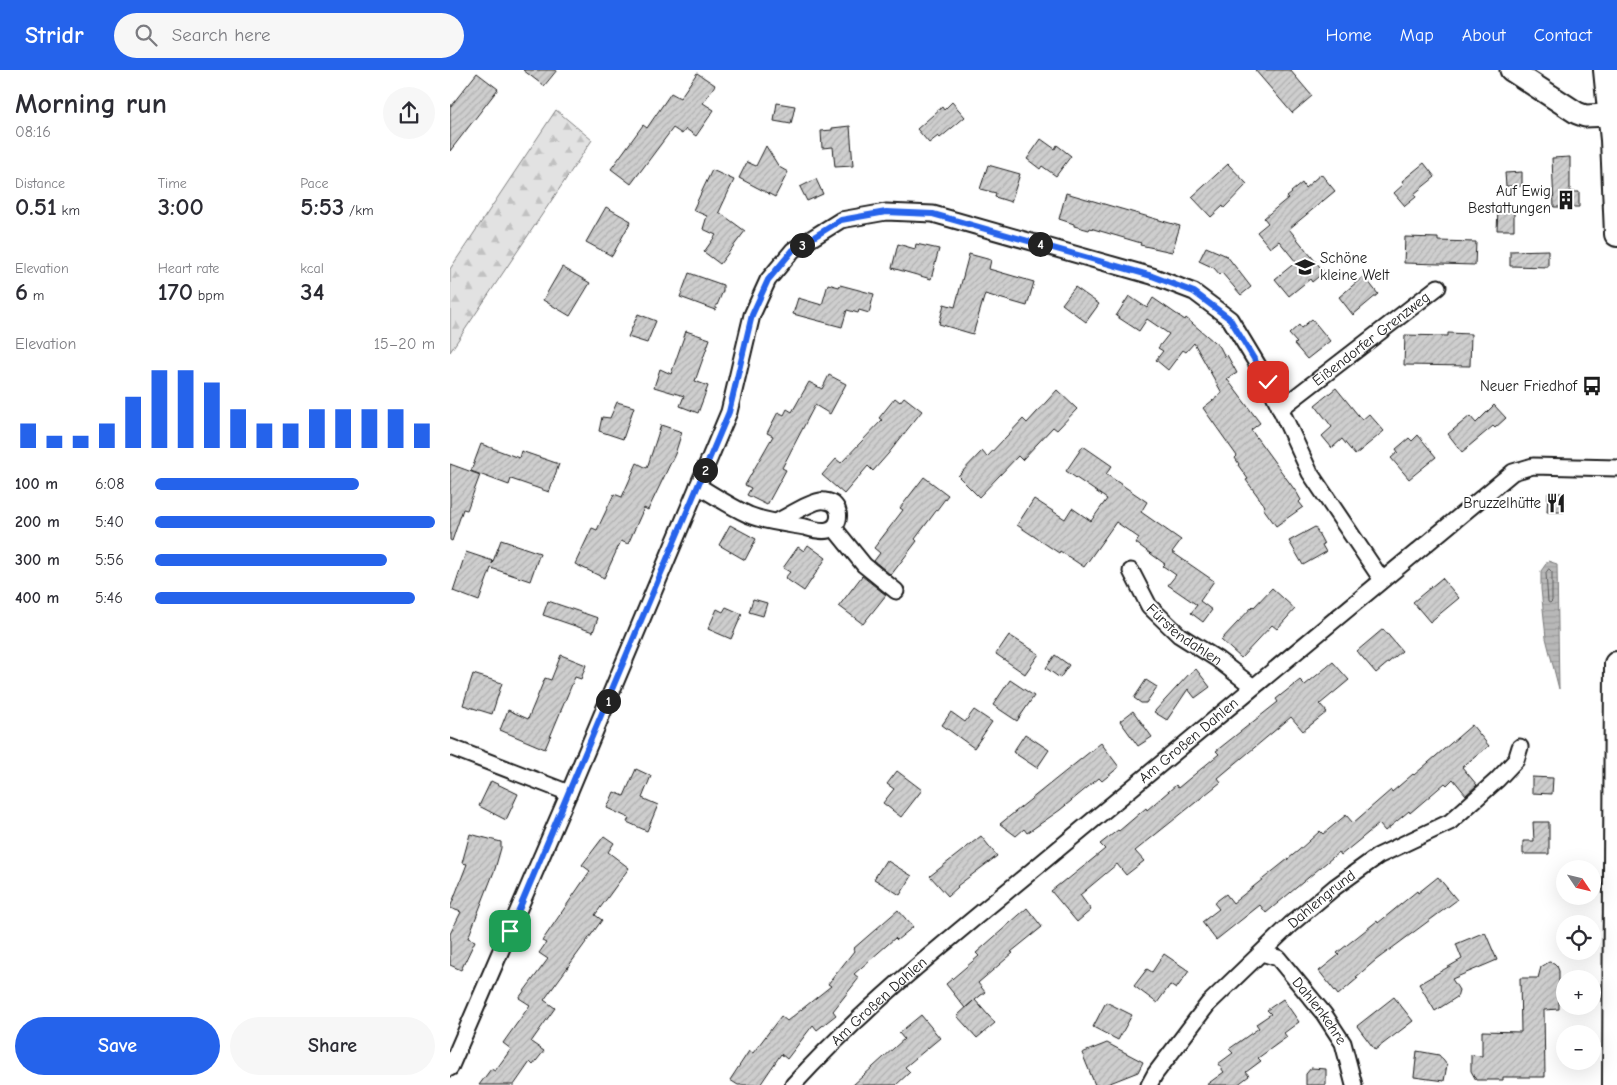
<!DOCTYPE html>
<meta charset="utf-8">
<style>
:root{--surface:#fff;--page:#f7f7f7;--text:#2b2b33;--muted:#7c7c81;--accent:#2563eb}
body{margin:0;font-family:"Comic Neue",sans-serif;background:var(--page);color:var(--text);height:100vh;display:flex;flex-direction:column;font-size:19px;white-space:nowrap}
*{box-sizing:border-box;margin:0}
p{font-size:16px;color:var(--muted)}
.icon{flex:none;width:28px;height:28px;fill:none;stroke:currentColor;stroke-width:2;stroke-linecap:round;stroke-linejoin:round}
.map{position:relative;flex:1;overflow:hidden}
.sheet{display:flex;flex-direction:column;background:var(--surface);width:450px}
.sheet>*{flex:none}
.needle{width:32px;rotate:125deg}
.fabs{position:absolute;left:1106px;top:790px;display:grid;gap:10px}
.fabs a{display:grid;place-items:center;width:45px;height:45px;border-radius:50%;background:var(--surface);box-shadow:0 5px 20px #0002;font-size:25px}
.pin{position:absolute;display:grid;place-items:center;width:42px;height:42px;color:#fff;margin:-21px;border-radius:10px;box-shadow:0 2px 8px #0006}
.km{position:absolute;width:25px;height:25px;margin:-12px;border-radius:50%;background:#222;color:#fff;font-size:14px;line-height:25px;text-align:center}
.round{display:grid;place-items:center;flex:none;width:52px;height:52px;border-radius:26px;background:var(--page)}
.summary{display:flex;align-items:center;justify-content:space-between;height:85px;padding:0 15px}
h1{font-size:28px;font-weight:700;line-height:38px}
.metrics{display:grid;grid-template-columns:repeat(3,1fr);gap:8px;height:85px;padding:5px 15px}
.metrics div{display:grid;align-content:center}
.metrics b{font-size:25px;font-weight:700}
.metrics small{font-size:14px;font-weight:400}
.metrics p{font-size:14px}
.chart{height:140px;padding:10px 15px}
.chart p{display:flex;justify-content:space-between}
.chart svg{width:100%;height:90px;margin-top:5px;stroke:var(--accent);stroke-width:6}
.primary-button{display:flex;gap:10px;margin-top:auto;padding:10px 15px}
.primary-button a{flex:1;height:58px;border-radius:30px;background:var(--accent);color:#fff;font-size:20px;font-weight:700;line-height:58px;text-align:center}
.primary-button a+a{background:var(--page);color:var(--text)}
ul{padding:0 15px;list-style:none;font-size:16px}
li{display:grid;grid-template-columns:80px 60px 1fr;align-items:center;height:38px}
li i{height:12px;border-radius:6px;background:var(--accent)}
header{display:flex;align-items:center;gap:30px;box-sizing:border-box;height:70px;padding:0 25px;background:var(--accent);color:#fff}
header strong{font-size:24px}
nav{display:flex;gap:28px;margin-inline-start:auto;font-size:18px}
.search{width:350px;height:45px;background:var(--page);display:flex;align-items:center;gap:12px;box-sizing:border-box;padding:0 18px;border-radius:28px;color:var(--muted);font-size:19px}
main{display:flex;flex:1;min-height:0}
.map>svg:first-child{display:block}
.forest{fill:url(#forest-firs);stroke:#7f7f7f}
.water{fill:url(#water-rules);stroke:#7a7a7a}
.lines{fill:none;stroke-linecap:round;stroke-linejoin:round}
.shore{stroke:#5a5a5a;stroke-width:1}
.building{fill:url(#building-hatch);stroke:#1c1c1c}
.street-casing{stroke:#1c1c1c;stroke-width:19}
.secondary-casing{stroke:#1c1c1c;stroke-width:25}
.primary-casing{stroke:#1c1c1c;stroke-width:28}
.street{stroke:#fff;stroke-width:15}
.secondary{stroke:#fff;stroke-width:21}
.primary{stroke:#fff;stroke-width:24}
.route-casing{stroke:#fff;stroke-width:10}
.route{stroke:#2563eb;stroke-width:6}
.labels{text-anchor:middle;stroke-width:4;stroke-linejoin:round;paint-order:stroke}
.poi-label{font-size:15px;fill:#1c1c1c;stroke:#fff;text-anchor:end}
.street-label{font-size:15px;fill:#1c1c1c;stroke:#fff}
</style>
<header>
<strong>Stridr</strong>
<div class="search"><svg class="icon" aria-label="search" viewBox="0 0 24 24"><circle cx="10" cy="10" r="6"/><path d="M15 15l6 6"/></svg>Search here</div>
<nav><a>Home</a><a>Map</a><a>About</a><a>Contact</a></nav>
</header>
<main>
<section class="sheet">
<div class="summary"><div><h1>Morning run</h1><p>08:16</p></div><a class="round"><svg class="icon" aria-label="share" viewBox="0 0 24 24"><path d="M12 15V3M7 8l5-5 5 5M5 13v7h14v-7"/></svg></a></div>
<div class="metrics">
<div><p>Distance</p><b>0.51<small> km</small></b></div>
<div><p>Time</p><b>3:00</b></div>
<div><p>Pace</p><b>5:53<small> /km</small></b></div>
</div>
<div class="metrics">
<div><p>Elevation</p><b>6<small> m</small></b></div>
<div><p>Heart rate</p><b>170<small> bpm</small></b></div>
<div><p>kcal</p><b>34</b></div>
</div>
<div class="chart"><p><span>Elevation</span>15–20 m</p>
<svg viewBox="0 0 160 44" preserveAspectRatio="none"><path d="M5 44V32M15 44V38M25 44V38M35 44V32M45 44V19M55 44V6M65 44V6M75 44V12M85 44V25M95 44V32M105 44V32M115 44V25M125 44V25M135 44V25M145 44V25M155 44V32"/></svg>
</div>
<ul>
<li><b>100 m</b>6:08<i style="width:73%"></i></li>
<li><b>200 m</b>5:40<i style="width:100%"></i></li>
<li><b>300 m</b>5:56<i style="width:83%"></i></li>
<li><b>400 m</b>5:46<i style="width:93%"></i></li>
</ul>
<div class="primary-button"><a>Save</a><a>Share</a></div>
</section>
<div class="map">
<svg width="1167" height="1015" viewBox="0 0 1167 1015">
<defs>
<pattern id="forest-firs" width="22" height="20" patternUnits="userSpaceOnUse" patternTransform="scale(1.25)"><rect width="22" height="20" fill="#e2e2e2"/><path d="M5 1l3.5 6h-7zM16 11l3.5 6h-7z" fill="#c1c1c1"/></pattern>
<pattern id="water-rules" width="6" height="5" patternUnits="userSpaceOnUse" patternTransform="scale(1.25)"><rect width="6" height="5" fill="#b8b8b8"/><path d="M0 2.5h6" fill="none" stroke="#9e9e9e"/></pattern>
<pattern id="building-hatch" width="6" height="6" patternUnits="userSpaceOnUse" patternTransform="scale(1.25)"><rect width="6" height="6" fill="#cecece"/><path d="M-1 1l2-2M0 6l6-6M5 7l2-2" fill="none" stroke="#b0b0b0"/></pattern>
</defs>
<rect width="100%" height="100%" fill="#fff"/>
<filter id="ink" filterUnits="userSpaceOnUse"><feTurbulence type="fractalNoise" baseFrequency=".02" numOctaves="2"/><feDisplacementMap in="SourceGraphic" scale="10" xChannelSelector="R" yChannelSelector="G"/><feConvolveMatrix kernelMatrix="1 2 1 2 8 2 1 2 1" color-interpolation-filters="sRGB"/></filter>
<g filter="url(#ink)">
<path class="forest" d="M 106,40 L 142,70 L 0,282 L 0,199 Z"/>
<path class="water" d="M 1098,491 L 1107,494 L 1109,619 L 1096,568 L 1091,519 L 1091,501 Z"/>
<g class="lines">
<path class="shore" d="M 1099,499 L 1102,502 L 1102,531 L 1100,533 L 1098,532 L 1096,503 Z"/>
</g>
<path class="building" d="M 73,0 L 107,0 L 94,16 Z
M 805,0 L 840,0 L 862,26 L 842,43 Z
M 27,3 L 48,19 L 0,81 L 0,37 Z
M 247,3 L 265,15 L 253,33 L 264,40 L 246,66 L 236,59 L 232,64 L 223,58 L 181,114 L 161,99 L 193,55 L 197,58 L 221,23 L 230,28 Z
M 502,32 L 515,47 L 490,68 L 488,66 L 479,73 L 467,59 L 492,37 L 494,40 Z
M 327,33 L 345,36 L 341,54 L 324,51 Z
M 400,56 L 403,96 L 385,97 L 383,77 L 372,78 L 371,61 L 382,60 L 382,58 Z
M 591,69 L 605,79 L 607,75 L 621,86 L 606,106 L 592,96 L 590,99 L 577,89 Z
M 316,76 L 329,97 L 338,102 L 325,127 L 289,108 L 297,92 L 306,96 Z
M 1120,87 L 1120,122 L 1129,122 L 1129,137 L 1104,137 L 1102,88 Z
M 974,93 L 985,107 L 964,124 L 966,127 L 955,136 L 944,123 L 954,114 L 952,111 Z
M 778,94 L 797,114 L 774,138 L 773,136 L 761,147 L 742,127 Z
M 538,95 L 570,104 L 561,132 L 545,127 L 546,123 L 530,119 Z
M 262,100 L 284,110 L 269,142 L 295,161 L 270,194 L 254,182 L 266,165 L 253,159 L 257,146 L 243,140 Z
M 1072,102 L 1072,116 L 1056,116 L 1055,103 Z
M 871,104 L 885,121 L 839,159 L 874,202 L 862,212 L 860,209 L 839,226 L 825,209 L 846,192 L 829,171 L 820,178 L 807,162 L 818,153 L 814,148 L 838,128 L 837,127 L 842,123 L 841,122 L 852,113 L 855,118 Z
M 366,109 L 373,124 L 357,131 L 350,117 Z
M 616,123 L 730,156 L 722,182 L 690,175 L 691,173 L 640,158 L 639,160 L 624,156 L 624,154 L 609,149 Z
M 156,137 L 181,151 L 162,186 L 136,172 Z
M 1048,139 L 1064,139 L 1064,160 L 1047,160 Z
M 955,167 L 988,168 L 988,171 L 1026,172 L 1025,195 L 954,193 Z
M 448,174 L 465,179 L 466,174 L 489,179 L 481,209 L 442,198 Z
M 756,177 L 777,186 L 801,217 L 791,225 L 772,203 L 770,205 L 764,198 L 749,191 Z
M 1098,180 L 1098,197 L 1060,196 L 1060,181 Z
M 519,184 L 541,190 L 539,199 L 584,212 L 577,236 L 535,224 L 523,264 L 489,254 L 494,234 L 505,237 Z
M 112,197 L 140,213 L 120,246 L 93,230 Z
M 239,203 L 273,215 L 273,221 L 265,240 L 230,227 Z
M 914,206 L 928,224 L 903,245 L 889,227 Z
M 378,214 L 389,217 L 390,215 L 424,224 L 419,243 L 409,240 L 408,243 L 397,240 L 392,257 L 343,244 L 348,228 L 372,235 Z
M 625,217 L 649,234 L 636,252 L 612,234 Z
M 679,226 L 697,238 L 703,228 L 735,250 L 736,248 L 770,277 L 775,287 L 777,285 L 787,303 L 777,309 L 810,353 L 801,360 L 847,423 L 851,430 L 849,432 L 853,437 L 826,456 L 813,438 L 815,436 L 796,410 L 798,409 L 788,395 L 789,394 L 785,388 L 787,386 L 753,338 L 772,323 L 744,273 L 736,282 L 733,280 L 718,300 L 706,290 L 713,281 L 708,278 L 719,264 L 697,249 L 689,261 L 666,246 Z
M 188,244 L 206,251 L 197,273 L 178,267 Z
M 862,249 L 880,271 L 857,289 L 844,274 L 847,273 L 839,264 L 849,255 L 851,258 Z
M 236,261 L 260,269 L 245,311 L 258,316 L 248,343 L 230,336 L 234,326 L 204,317 L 210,299 L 221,304 Z
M 998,263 L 1021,264 L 1020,296 L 954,295 L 955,265 L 998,266 Z
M 379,305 L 396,314 L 380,344 L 365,335 L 332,398 L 336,400 L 317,435 L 297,425 L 301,418 L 295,415 L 323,366 L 317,363 L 328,342 L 334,345 L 337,339 L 342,342 L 359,312 L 372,319 Z
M 886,318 L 912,350 L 919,344 L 934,361 L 905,385 L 892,369 L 882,378 L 872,366 L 882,357 L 865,335 Z
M 607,320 L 627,339 L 607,360 L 603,357 L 572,390 L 568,386 L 529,427 L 508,406 L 532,381 L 537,387 L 573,349 L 577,353 Z
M 454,327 L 472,341 L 438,384 L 423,401 L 418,396 L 394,424 L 372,405 L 386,389 L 391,393 L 432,350 L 429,348 L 445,328 L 450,332 Z
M 167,332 L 184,337 L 173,369 L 149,361 L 152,347 L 160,348 Z
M 1044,335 L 1056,348 L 1045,358 L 1043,356 L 1012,382 L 998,364 L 1020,346 L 1026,353 Z
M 211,355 L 232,362 L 225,384 L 198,440 L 194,438 L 178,474 L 171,471 L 154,508 L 125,494 L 142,458 L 147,460 L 164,424 L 172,427 L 187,393 L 197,398 Z
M 968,365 L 986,387 L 959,409 L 941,388 L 948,382 L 946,379 L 959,368 L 962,371 Z
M 31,374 L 69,388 L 71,381 L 109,394 L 99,422 L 61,409 L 59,415 L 21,401 Z
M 633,376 L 662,396 L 656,404 L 697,432 L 691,442 L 731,470 L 722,482 L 764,511 L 750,531 L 762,540 L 753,552 L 741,543 L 747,535 L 718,515 L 726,505 L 713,496 L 715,494 L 686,473 L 689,468 L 666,452 L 634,497 L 610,481 L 609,483 L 567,455 L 584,429 L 615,449 L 622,438 L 641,451 L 657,429 L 616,401 Z
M 0,394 L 30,405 L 17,440 L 13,439 L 2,471 L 0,470 Z
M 474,407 L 498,425 L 465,469 L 467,471 L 441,505 L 424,491 L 430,483 L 424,478 L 453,440 L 450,438 Z
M 1098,423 L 1114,423 L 1114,442 L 1097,442 Z
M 280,455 L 306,469 L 295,490 L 269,475 Z
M 865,457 L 874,474 L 872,475 L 876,482 L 853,495 L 839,471 Z
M 51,470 L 90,483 L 80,511 L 41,498 L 29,531 L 3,521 L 16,482 L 43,491 L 42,494 Z
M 358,475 L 376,488 L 354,521 L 335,508 L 340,502 L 333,498 L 348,477 L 354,481 Z
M 412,506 L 436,525 L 413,554 L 389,536 Z
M 992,508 L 1009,528 L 980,552 L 963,532 Z
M 822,518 L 845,539 L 827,559 L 822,555 L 791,588 L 771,570 L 803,536 L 804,537 Z
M 303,529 L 317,533 L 313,546 L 299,542 Z
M 98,531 L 148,548 L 143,562 L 93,545 Z
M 276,537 L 292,544 L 281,569 L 258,559 L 267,539 L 273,542 Z
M 933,559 L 952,581 L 926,603 L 907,581 Z
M 559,565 L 589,584 L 575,604 L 546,584 Z
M 111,585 L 136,595 L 131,609 L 125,607 L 95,679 L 50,660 L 58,640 L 78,649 L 95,608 L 101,610 Z
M 605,585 L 619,595 L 610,608 L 596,598 Z
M 883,592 L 899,610 L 870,634 L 877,642 L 853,661 L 841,647 L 768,708 L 771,712 L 685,781 L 694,791 L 676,805 L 667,794 L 630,825 L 641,840 L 627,852 L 601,821 L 616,809 L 617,810 L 655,779 L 650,774 L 668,760 L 669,761 L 696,738 L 697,740 L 726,715 L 728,718 L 769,684 L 766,681 L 828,632 L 826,629 L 850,610 L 855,615 Z
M 746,599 L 760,617 L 745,628 L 738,619 L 717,650 L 704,642 L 740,603 Z
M 23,604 L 52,613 L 42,644 L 13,635 Z
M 560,610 L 584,626 L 567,651 L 543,635 Z
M 696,610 L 707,617 L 696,633 L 691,633 L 684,628 Z
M 524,640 L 542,652 L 524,678 L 492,655 L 501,642 L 515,652 Z
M 683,641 L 702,667 L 688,676 L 670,651 Z
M 1022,655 L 1039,676 L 1012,697 L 1027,715 L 1016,725 L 1003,709 L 997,715 L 995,713 L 960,743 L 959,741 L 935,761 L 929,754 L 891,785 L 889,782 L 816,843 L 810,835 L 766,870 L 752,852 L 769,839 L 764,833 L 776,824 L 783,833 L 848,781 L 870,761 L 873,764 L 896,745 L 903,753 L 941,720 L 942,722 L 963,704 L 964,705 Z
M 575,664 L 599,680 L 587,698 L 563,682 Z
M 651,673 L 669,697 L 652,711 L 649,708 L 610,740 L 577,763 L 574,759 L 566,766 L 550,754 Z
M 186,699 L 201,706 L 192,728 L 208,735 L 197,761 L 177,752 L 179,748 L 157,738 L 164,722 L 174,726 Z
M 447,701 L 472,720 L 451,747 L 433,733 L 444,719 L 437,714 Z
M 1082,707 L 1103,708 L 1102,724 L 1082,723 Z
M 41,711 L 68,724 L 56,750 L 29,736 Z
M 1083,752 L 1099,752 L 1099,784 L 1073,784 L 1073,771 L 1084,771 Z
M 20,764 L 51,772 L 51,778 L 45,799 L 18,868 L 25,871 L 11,900 L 0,895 L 0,864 L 11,842 L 0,838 L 17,794 L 12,793 Z
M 154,766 L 164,773 L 158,782 L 179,798 L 145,845 L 152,850 L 94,930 L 105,938 L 81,972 L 94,981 L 83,995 L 80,992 L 64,1015 L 29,1015 L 41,999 L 45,1001 L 61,979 L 53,973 L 80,935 L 69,928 L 98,889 L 89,883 L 96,873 L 92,871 L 140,801 L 132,795 Z
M 531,766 L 547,786 L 507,816 L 508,817 L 498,826 L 480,806 Z
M 436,790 L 462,806 L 450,825 L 424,809 Z
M 988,807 L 1007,830 L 926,890 L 906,907 L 908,908 L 888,925 L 869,901 L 889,885 L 887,883 L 927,851 L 928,853 L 967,821 L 968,823 Z
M 577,838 L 592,857 L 561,882 L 563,883 L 528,913 L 535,922 L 525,930 L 545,953 L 527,968 L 507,946 L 523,931 L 515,938 L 496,914 L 529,886 L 526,883 Z
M 448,840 L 463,857 L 447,870 L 445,868 L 404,904 L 409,908 L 383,941 L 386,945 L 367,960 L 363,955 L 337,989 L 331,984 L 310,1015 L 288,1015 L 280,1010 L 299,981 L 303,983 L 331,946 L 337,951 L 381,916 L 378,914 L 404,881 L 403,879 Z
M 1035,862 L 1047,890 L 1002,909 L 1009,920 L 1007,927 L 985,941 L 969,914 L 1012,889 L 1006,874 Z
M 714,884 L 739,901 L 726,919 L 720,915 L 707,933 L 684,916 L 697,899 L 702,902 Z
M 1099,892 L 1104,893 L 1107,896 L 1109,901 L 1109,939 L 1094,940 L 1095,1007 L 1053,1007 L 1053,1010 L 1026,1010 L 1021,1001 L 1021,985 L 1032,986 L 1032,961 L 1071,962 L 1070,908 L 1088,908 L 1091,897 Z
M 944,927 L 963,951 L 925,980 L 907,956 Z
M 833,929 L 849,952 L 834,963 L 837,967 L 808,988 L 811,991 L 796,1002 L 799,1006 L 787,1015 L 756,1015 L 774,1002 L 768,994 L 783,983 L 779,979 L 809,958 L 806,954 L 821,944 L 817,940 Z
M 656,932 L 682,945 L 668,970 L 643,957 Z
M 471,945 L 490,968 L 455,997 L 460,1002 L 446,1015 L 403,1015 L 454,969 L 449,963 Z
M 657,973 L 693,992 L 688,1002 L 655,1015 L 645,1015 L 632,983 Z
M 967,981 L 989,985 L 997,995 L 994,1011 L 964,1007 Z
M 861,998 L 876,999 L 876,1015 L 856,1015 L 856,1004 Z"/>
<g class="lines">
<defs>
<g id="street">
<path id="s1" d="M 830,339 L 988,217"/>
<path d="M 248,416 C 265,426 281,437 299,445 C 316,452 337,454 355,457 C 362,459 371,462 378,460 C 393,456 392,432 375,431 C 364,429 337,447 326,452"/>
<path d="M 384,458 L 414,495 L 446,521"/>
<path id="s2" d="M 681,501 L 699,536 L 729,565 L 767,589 L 802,616"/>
<path d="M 0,677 L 119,723"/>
<path id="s3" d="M 812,883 L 828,888 L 874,944 L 893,973 L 904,1015"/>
<path d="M 0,998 L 119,723 L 279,342 L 302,245 L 318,210 L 343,180 L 391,150 L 436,142 L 483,144 L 702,206 L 744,222 L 780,249 L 818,312 L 860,403 L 932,510"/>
<path id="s4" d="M 343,1015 C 424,926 521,852 613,775 C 762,650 912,526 1063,402 L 1083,396 L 1167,398"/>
<path id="s5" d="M 699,1015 L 705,1004 L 758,934 L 841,854 L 885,817 L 928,786 L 1000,752 L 1047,710 L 1066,690 L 1070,677"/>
</g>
<path id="secondary" d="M 1061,0 L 1127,43 L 1135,46 L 1160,45"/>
<path id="primary" d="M 1156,0 L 1163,70 L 1167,164
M 1165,1015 L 1167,594"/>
</defs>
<use href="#street" class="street-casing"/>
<use href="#secondary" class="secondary-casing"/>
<use href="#primary" class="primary-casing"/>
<use href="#street" class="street"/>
<use href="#secondary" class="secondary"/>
<use href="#primary" class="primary"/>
</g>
</g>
<g class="lines" filter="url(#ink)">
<defs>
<path id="route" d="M 60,861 L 279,342 L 302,245 L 318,210 L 343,180 L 391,150 L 436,142 L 483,144 L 702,206 L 744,222 L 780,249 L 818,312"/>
</defs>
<use href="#route" class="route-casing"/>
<use href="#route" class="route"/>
</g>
<defs>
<symbol id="building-bare" viewBox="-9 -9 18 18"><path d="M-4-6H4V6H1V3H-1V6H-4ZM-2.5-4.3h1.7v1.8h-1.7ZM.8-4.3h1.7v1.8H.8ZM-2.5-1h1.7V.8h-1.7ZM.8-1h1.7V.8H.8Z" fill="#1c1c1c" stroke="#fff" stroke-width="2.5" paint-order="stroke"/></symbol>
<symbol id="school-bare" viewBox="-9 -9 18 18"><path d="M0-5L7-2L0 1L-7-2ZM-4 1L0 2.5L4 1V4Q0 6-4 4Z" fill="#1c1c1c" stroke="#fff" stroke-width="2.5" paint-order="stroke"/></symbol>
<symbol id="bus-bare" viewBox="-9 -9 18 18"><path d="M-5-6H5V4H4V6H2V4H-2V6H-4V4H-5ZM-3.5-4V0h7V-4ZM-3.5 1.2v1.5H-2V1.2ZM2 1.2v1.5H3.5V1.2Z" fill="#1c1c1c" stroke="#fff" stroke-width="2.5" paint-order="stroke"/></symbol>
<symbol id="restaurant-bare" viewBox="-9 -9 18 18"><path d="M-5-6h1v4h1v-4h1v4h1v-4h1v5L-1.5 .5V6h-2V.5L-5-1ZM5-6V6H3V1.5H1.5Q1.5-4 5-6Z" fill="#1c1c1c" stroke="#fff" stroke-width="2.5" paint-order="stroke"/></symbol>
</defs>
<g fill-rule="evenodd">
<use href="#building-bare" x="1102" y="116" width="28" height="28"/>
<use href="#school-bare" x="841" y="183" width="28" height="28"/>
<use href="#bus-bare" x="1128" y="302" width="28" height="28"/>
<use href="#restaurant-bare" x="1092" y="419" width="28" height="28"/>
</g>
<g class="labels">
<g class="poi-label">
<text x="1101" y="126">Auf Ewig<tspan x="1101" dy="17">Bestattungen</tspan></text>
<text x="870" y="193" text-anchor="start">Schöne<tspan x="870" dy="17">kleine Welt</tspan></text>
<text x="1127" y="321">Neuer Friedhof</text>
<text x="1091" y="438">Bruzzelhütte</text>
</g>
<g class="street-label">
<text dy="5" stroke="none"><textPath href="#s1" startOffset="115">Eißendorfer Grenzweg</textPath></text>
<text dy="5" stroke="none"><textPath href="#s2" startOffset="85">Fürstendahlen</textPath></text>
<text dy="5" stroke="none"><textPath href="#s4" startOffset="525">Am Großen Dahlen</textPath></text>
<text dy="5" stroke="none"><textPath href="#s5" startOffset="255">Dahlengrund</textPath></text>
<text dy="5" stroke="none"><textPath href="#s4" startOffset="120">Am Großen Dahlen</textPath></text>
<text dy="5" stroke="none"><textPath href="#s3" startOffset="84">Dahlenkehre</textPath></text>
</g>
</g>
</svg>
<div class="fabs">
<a><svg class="needle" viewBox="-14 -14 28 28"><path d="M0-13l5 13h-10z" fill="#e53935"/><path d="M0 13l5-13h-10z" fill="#7c7c81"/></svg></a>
<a><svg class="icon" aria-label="locate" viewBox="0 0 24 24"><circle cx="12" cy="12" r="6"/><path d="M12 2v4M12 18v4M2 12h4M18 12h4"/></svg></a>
<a>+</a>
<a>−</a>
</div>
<div class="pin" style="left:60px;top:861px;background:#1e9e55"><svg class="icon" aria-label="arrive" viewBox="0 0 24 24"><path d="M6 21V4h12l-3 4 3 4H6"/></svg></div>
<div class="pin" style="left:818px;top:312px;background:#d93025"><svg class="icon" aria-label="check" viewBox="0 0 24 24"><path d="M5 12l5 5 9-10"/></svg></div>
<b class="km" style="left:158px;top:631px">1</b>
<b class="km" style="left:255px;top:400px">2</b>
<b class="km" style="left:352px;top:175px">3</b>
<b class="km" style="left:590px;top:174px">4</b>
</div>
</main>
